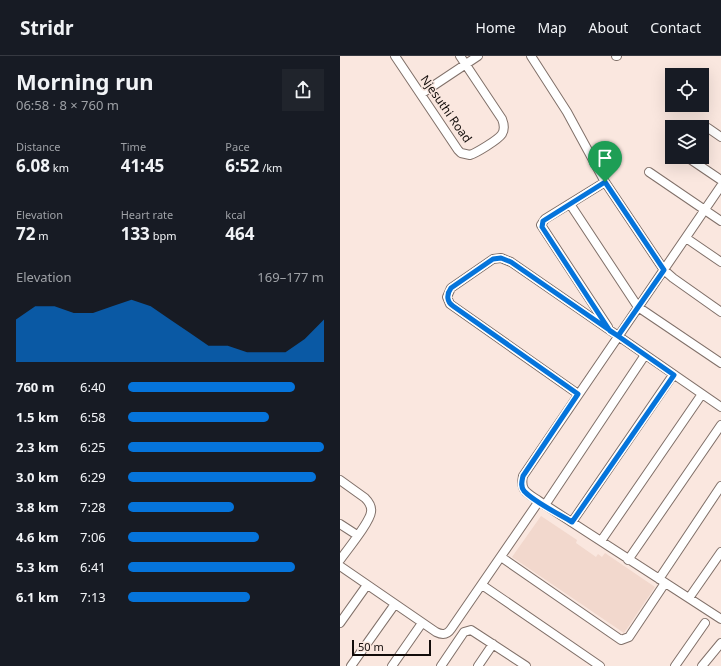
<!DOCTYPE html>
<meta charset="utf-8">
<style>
:root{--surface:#171b24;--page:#20242c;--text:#f1f3f6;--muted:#9ea1a6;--line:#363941;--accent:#0574db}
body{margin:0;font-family:"Noto Sans",sans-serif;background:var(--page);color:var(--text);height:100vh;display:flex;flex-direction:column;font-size:15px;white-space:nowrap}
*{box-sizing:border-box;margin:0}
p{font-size:13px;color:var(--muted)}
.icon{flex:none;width:22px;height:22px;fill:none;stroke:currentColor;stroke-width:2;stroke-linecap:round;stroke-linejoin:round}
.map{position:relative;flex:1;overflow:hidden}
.drawer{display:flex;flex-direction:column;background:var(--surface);width:340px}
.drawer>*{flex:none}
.buttons{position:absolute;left:325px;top:12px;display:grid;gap:8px}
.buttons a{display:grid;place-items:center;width:44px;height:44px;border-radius:0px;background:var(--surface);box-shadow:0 4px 16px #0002;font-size:20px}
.scale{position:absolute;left:12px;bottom:10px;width:79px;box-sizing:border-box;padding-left:4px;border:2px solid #120c0a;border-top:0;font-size:11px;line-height:14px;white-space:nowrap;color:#120c0a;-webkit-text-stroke:3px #fae7df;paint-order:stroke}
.pin{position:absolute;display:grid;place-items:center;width:34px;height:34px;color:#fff;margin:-41px -17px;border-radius:50% 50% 50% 0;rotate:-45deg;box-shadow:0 0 4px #0007}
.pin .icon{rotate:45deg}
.round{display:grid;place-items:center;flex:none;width:42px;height:42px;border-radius:0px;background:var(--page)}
.headline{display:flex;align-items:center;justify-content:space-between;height:68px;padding:0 16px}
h1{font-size:22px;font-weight:700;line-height:30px}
.metrics{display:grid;grid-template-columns:repeat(3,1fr);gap:6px;height:68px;padding:4px 16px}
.metrics div{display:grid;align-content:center}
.metrics b{font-size:17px;font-weight:700}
.metrics small{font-size:11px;font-weight:400}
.metrics p{font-size:11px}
.chart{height:112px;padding:8px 16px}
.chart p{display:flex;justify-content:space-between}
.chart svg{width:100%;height:72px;margin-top:4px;fill:var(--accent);opacity:.7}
ul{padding:0 16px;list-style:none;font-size:13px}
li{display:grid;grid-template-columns:64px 48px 1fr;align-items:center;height:30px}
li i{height:10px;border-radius:5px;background:var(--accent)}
header{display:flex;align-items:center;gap:24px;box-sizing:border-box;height:56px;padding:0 20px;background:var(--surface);border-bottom:1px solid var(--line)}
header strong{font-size:19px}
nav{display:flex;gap:22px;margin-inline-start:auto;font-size:14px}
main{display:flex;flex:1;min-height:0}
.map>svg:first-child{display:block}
.built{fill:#f2d8cd}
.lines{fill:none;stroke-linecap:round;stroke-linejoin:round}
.street-casing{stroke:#807069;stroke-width:10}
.street{stroke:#fff;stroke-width:8}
.route-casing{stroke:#fff;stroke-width:8}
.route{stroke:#0574db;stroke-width:5}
.labels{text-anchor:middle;stroke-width:3;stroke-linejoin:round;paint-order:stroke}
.street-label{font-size:12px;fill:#120c0a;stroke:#fae7df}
</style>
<header>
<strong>Stridr</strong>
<nav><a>Home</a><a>Map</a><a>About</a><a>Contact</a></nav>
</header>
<main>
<section class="drawer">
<div class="headline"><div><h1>Morning run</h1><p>06:58 · 8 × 760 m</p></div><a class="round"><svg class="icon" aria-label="share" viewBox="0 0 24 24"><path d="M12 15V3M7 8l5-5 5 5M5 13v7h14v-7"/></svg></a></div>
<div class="metrics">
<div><p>Distance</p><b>6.08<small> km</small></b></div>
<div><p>Time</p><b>41:45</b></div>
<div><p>Pace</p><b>6:52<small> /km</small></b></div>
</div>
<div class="metrics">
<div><p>Elevation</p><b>72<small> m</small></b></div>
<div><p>Heart rate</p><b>133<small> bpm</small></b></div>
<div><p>kcal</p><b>464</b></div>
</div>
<div class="chart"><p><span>Elevation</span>169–177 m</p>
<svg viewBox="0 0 160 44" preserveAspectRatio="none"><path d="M0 44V18L10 10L20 10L30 14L40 14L50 10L60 6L70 10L80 18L90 26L100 34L110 34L120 38L130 38L140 38L150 30L160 18V44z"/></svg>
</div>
<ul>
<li><b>760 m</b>6:40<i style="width:85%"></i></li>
<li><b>1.5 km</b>6:58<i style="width:72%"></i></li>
<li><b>2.3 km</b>6:25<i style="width:100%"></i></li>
<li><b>3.0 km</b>6:29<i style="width:96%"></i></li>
<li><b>3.8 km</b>7:28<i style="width:54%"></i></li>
<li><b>4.6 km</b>7:06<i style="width:67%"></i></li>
<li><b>5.3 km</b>6:41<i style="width:85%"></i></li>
<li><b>6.1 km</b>7:13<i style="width:62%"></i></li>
</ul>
</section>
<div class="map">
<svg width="381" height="610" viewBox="0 0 381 610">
<rect width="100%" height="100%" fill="#fae7df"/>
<path class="built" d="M 201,460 L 237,484 L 236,487 L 256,501 L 258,498 L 262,501 L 265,497 L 315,531 L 284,577 L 172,501 Z"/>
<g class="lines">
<defs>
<path id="street" d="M 55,0 L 118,94 L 121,97 L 130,99 C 136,97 158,84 162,78 C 165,73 164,68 162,63 L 120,0
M 191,0 L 227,56 L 265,126 L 324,214 L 333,222 L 381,256
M 276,0 L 277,0
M 81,38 L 138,0
M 368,72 L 381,81
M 347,101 L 381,124
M 309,116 L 381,165
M 265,126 L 205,163 L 201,169 L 268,271
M 381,130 L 183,420 C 180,435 187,437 199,445 L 381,563
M 230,148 L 298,251 L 381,307
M 346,182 L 381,206
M 238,338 L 110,248 L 107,241 L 111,232 L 153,203 L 161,202 L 171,206 L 381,351
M 0,424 L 25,442 C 29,446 32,450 31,456 C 30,466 7,494 0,504
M 205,449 L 305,299
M 232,466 L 333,319
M 0,468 L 17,479
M 261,485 L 362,338
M 161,501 L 281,584 L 289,581 L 325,527
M 288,504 L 381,369
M 0,510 L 96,576 C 102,579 107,579 111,573 L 199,445
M 319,523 L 381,430
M 142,529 L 260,610
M 349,542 L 381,496
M 0,567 L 27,529
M 11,610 L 55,548
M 52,610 L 82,567
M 101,610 L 124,576 L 131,574 L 186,610
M 138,610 L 153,588
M 335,610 L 365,567
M 362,610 L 381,587"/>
</defs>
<use href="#street" class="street-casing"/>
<use href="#street" class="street"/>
</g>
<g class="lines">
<defs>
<path id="route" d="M 265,126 L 324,214 L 278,280 L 171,206 L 161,202 L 153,203 L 111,232 C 106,239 107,246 113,250 L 238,338 L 183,420 C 182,425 180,430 184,435 C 194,446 219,458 232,466 L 334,319 L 278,280 L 270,275 L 202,171 L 203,165 L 265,126"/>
</defs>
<use href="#route" class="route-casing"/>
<use href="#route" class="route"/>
</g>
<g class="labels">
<g class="street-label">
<text transform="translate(106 53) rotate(55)" y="4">Njesuthi Road</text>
</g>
</g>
</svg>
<div class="buttons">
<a><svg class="icon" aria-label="locate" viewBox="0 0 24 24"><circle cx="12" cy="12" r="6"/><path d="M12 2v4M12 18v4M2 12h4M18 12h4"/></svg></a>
<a><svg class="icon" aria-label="layers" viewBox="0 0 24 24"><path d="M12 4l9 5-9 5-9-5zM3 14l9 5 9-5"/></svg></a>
</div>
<div class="scale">50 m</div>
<div class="pin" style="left:265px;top:126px;background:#1e9e55"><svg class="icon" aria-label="arrive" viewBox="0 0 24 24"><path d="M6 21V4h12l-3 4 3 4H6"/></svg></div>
</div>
</main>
